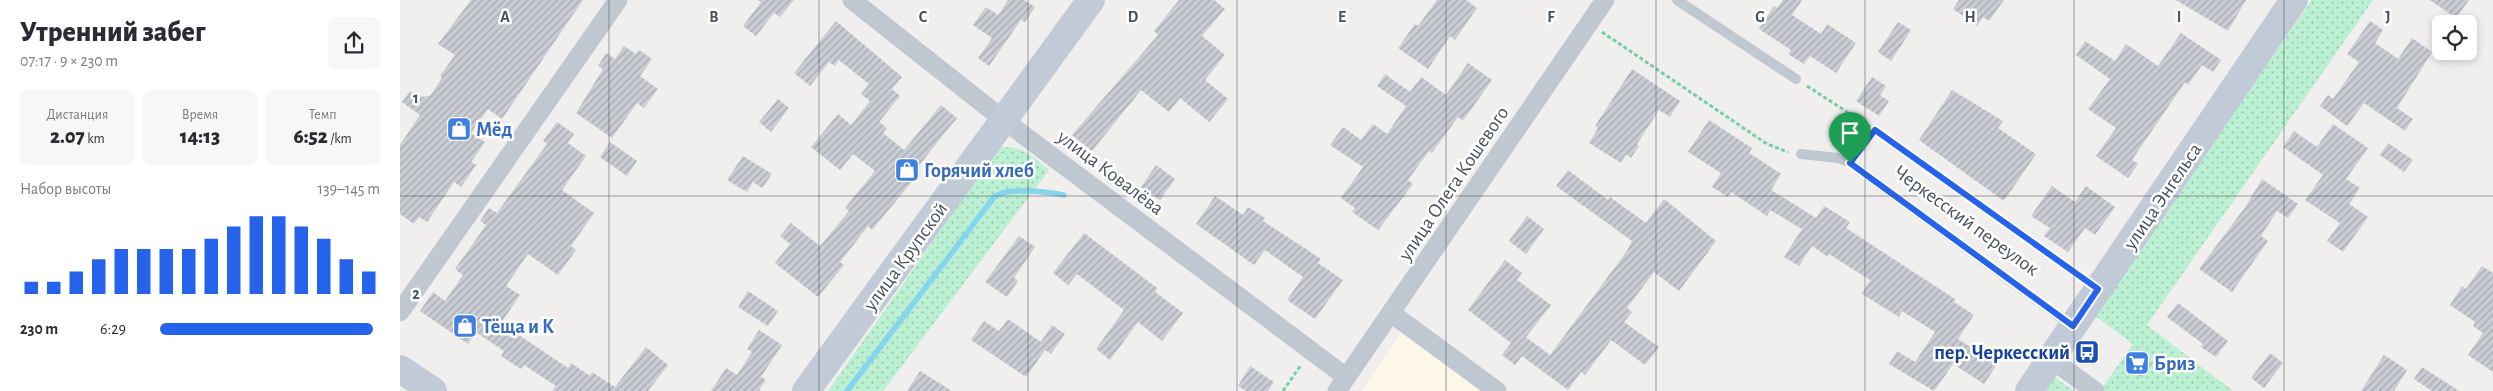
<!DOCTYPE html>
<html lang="ru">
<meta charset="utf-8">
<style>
:root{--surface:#fff;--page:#f7f7f7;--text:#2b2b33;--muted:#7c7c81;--accent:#2563eb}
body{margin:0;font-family:"Alegreya Sans",sans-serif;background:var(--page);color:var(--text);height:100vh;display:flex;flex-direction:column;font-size:19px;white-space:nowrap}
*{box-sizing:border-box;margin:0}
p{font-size:16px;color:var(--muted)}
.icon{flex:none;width:28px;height:28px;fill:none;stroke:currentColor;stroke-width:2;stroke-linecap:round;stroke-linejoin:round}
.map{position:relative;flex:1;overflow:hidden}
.drawer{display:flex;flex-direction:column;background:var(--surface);width:400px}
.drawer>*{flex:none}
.tools{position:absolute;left:2032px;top:15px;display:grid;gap:10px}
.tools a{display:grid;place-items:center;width:45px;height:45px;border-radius:8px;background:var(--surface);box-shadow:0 2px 8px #0003;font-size:25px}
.pin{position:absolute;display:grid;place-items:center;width:42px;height:42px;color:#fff;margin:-51px -21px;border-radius:50% 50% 50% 0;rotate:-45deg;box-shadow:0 0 5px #0007}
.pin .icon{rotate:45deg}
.round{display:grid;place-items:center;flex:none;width:52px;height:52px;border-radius:8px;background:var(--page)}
.headline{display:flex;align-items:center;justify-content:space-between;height:85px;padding:0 20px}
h1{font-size:28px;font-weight:800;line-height:38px}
.figures{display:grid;grid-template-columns:repeat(3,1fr);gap:8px;height:85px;padding:5px 20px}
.figures div{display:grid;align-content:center;border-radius:8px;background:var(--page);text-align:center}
.figures b{font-size:21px;font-weight:800}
.figures small{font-size:14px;font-weight:400}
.figures p{font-size:14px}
.chart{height:140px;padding:10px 20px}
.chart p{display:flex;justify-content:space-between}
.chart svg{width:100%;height:90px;margin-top:5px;stroke:var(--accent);stroke-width:6}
ul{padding:0 20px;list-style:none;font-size:16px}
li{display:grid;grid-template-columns:80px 60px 1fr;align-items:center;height:38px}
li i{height:12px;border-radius:6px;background:var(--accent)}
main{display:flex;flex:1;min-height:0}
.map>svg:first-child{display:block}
.commercial{fill:#fcf7e7}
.grass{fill:url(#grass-dots)}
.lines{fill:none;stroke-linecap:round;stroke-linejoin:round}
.stream{stroke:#87d4ee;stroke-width:5.5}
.building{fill:url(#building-hatch)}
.path{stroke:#72cfa6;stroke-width:3;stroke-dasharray:4 2.5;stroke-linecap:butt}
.lane{stroke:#bfc8d1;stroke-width:10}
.street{stroke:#bfc8d1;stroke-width:19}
.secondary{stroke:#c1cbd8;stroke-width:28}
.route-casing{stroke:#fff;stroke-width:10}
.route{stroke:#2563eb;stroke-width:6}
.grid{fill:none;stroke:#46515d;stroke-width:1;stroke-opacity:0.55}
.labels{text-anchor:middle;stroke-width:5;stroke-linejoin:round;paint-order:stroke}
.shop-label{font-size:20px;font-weight:bold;fill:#366cbe;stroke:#fff;text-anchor:start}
.street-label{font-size:20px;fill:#46515d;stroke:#fff}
.transit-label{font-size:20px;font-weight:bold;fill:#164399;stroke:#fff;text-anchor:end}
.grid-label{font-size:16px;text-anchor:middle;font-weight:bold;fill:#46515d;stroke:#fff;stroke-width:5;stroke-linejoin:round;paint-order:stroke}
</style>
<main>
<section class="drawer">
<div class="headline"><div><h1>Утренний забег</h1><p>07:17 · 9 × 230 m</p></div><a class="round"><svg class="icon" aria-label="share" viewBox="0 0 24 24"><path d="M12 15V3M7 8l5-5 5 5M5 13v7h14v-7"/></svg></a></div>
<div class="figures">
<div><p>Дистанция</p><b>2.07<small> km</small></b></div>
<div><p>Время</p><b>14:13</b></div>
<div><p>Темп</p><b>6:52<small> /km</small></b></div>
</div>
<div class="chart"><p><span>Набор высоты</span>139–145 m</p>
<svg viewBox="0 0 160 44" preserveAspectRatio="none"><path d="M5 44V38M15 44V38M25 44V33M35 44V27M45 44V22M55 44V22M65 44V22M75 44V22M85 44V17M95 44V11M105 44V6M115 44V6M125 44V11M135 44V17M145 44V27M155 44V33"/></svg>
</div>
<ul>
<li><b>230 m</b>6:29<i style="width:97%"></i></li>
</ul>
</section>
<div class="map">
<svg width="2093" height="391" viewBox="0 0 2093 391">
<defs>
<pattern id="grass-dots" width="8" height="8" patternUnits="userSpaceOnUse" patternTransform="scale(1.25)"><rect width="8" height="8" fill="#bbf0d2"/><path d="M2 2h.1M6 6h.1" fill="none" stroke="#9ac5ae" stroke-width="1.8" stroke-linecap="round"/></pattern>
<pattern id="building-hatch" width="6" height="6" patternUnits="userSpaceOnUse" patternTransform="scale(1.25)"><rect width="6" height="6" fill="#cacdd4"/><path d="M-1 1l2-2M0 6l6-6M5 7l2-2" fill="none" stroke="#a6a9af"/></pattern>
</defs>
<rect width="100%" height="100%" fill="#f1efee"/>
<path class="commercial" d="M 1002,331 L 1083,391 L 962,391 Z"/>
<path class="grass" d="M 1912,0 L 1973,0 L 1747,325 L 1833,391 L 1706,391 L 1702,388 L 1733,344 L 1694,315 Z
M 602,147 C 624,146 634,158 649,170 L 483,391 L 428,391 L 595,153 Z
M 1652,375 L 1674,391 L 1641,391 Z"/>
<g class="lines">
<path class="stream" d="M 447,391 L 594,197 C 608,186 646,192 664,195"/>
</g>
<path class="building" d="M 71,0 L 183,0 L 102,119 L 88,109 L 71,133 L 85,142 L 71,162 L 76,165 L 61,187 L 54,182 L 27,222 L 19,217 L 14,224 L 0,214 L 0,145 L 20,115 L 2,102 L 10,91 L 18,97 L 30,96 L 42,78 L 40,76 L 55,55 L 38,44 Z
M 358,0 L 394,0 L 380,17 L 374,13 L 356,36 L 343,26 L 361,2 Z
M 608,0 L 624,0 L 635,7 L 625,22 L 621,20 L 589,66 L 578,58 L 592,38 L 573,25 L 586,7 L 598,15 Z
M 779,0 L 814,0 L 825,9 L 802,36 L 825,55 L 805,80 L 828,99 L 809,122 L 780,98 L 769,112 L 741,90 L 692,151 L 672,135 L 758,35 L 754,31 Z
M 1037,0 L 1066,0 L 1077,8 L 1055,40 L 1050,36 L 1028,69 L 998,48 L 1015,24 L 1018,26 Z
M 1383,0 L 1402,0 L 1392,15 L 1421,34 L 1427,24 L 1456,43 L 1436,73 L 1410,56 L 1404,64 L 1388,54 L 1391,50 L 1359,29 L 1374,6 L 1377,8 Z
M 1559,0 L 1604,0 L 1589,21 L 1583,17 L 1577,26 L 1553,9 Z
M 1776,0 L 1846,0 L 1828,31 Z
M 2030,0 L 2069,0 L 2056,18 Z
M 436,21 L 502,77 L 492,89 L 500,96 L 479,122 L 487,128 L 483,133 L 504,150 L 541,105 L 557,118 L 516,169 L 520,172 L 472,230 L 468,226 L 440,262 L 444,265 L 418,297 L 375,263 L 390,244 L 380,236 L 391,223 L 420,246 L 449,211 L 445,208 L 475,171 L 453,154 L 440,170 L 411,147 L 438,114 L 451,125 L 470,101 L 461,94 L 469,84 L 439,60 L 435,66 L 429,62 L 410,86 L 394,73 Z
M 1970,21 L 1983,30 L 1975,43 L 1998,59 L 2012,38 L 2032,52 L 1997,108 L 2013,119 L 2005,131 L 1964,103 L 1947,126 L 1920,106 L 1928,95 L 1933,99 L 1959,62 L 1947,54 Z
M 1498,22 L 1511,30 L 1491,61 L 1478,52 Z
M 1781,33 L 1821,60 L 1813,72 L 1802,65 L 1788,85 L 1785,82 L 1732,160 L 1738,164 L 1728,178 L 1696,156 L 1716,128 L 1688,109 L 1710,79 L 1676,55 L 1685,41 L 1715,61 L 1726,44 L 1758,66 Z
M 224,46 L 236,54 L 239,50 L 252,59 L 240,76 L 258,89 L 244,108 L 237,103 L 212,138 L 176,113 L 203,69 L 198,66 L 206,53 L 215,59 Z
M 1068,63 L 1092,80 L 1063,121 L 1058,117 L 1032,153 L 1029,151 L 1008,180 L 1013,184 L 978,230 L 952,212 L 955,208 L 941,198 L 963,167 L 930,145 L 943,127 L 961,140 L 973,124 L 987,134 L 1006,106 L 977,86 L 985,74 L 1010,92 L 1021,77 L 1046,95 Z
M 1232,69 L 1280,101 L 1270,117 L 1259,110 L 1237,144 L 1239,146 L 1231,158 L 1226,154 L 1221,163 L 1189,143 L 1198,128 L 1195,126 Z
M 1472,77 L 1486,86 L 1480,95 L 1489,101 L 1479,116 L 1456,101 Z
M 1552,90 L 1603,121 L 1598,128 L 1636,154 L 1604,201 L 1519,140 Z
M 378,99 L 389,108 L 371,132 L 359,122 Z
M 1309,120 L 1352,148 L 1349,153 L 1381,174 L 1371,190 L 1416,218 L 1424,206 L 1450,222 L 1446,228 L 1555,299 L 1554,302 L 1574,315 L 1558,339 L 1597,364 L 1584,384 L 1553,364 L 1534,391 L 1489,364 L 1497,351 L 1515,362 L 1535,332 L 1502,311 L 1499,317 L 1462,294 L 1470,280 L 1429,254 L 1428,257 L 1412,246 L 1399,266 L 1384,257 L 1402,229 L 1370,210 L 1367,216 L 1331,192 L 1328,197 L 1312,187 L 1321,173 L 1288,152 Z
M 157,122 L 174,134 L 168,143 L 186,156 L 162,190 L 194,213 L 171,246 L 176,250 L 158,275 L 128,254 L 106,286 L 120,295 L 101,323 L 168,368 L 171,363 L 190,376 L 192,372 L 215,387 L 246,347 L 268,365 L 248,391 L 152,391 L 156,386 L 124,365 L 121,369 L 101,356 L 104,351 L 76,332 L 68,344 L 20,311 L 33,292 L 45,301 L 63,275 L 55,269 L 86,225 L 80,221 L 89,208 L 97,213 L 147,144 L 143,141 Z
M 1933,124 L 1968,148 L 1946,179 L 1960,188 L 1949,204 L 1968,217 L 1943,252 L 1927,241 L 1940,223 L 1905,200 L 1923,175 L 1883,147 L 1894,131 L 1917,147 Z
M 210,142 L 237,161 L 227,176 L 200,157 Z
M 1988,143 L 2013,160 L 2004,172 L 1980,155 Z
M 343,156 L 372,174 L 362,188 L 353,182 L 347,192 L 327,180 Z
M 756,165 L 775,179 L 760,200 L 741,187 Z
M 1168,170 L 1208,200 L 1210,197 L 1246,223 L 1264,199 L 1316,241 L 1279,291 L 1254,272 L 1227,308 L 1232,312 L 1224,322 L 1259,347 L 1245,365 L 1211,340 L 1185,375 L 1181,372 L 1168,390 L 1122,356 L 1115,365 L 1102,355 L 1111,343 L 1068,310 L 1105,260 L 1122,273 L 1117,280 L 1151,305 L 1126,337 L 1150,355 L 1227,251 L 1232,241 L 1156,186 Z
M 1862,179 L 1898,204 L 1888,218 L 1877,211 L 1861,236 L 1868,241 L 1832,292 L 1799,269 L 1846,206 Z
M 1652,186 L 1675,202 L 1686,186 L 1715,207 L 1695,235 L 1685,228 L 1668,252 L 1644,236 L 1650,228 L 1631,216 Z
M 815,196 L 843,215 L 848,207 L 865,218 L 863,221 L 921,259 L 918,263 L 943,280 L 915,319 L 887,300 L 903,277 L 865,250 L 854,265 L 796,224 Z
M 1127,216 L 1144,229 L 1126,254 L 1109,241 Z
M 684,233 L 757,288 L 755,292 L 783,313 L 762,341 L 738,322 L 710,360 L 696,349 L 724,310 L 677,274 L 668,285 L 653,273 Z
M 619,236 L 635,247 L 614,278 L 618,281 L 607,297 L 585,282 Z
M 2082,266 L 2093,273 L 2093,372 L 2068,355 L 2083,333 L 2073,326 L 2075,322 L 2050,305 L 2062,286 L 2066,289 Z
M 348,291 L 378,311 L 368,326 L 338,307 Z
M 1778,303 L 1828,341 L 1816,357 L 1801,347 L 1803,344 L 1767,317 Z
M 608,319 L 641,342 L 652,325 L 665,334 L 651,354 L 645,350 L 626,377 L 571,340 L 584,321 L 599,331 Z
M 359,330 L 382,345 L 361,377 L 366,380 L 359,390 L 361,391 L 311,391 L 326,368 L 337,375 L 352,352 L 347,349 Z
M 1733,350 L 1752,364 L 1742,378 L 1723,364 Z
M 1870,353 L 1883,363 L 1864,388 L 1851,378 Z
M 1984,355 L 2007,370 L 1994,391 L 1961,391 Z
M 850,366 L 874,382 L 868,391 L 846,391 L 838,386 Z
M 2022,367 L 2059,391 L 2032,391 L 2014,379 Z
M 520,371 L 552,391 L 507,391 Z"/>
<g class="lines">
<path class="path" d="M 1202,32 L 1367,144 L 1388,152
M 1407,86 L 1475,130 L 1681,277
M 1458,152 L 1475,130
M 883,391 L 901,365"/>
<path class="lane" d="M 1277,0 L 1396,79
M 1401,154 L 1438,158 L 1450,163 L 1672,326"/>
<path class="street" d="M 452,0 L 605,121 L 946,377
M 0,312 L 218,0
M 991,313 L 1097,391
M 1651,359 L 1695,391
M 937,391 L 1205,0"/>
<path class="secondary" d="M 0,369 L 33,391
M 406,391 L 691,0
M 1629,391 L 1894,0"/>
</g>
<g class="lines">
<defs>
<path id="route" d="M 1475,130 L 1698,289 L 1673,326 L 1450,163 Z"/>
</defs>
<use href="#route" class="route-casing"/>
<use href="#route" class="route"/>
</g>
<path class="grid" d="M 209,0 L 209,391M 419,0 L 419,391M 628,0 L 628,391M 837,0 L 837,391M 1046,0 L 1046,391M 1256,0 L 1256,391M 1465,0 L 1465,391M 1674,0 L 1674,391M 1884,0 L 1884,391M 0,196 L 2093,196"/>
<defs>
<symbol id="shop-square" viewBox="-11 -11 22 22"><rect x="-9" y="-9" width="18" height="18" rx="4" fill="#3f7fe0" stroke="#fff"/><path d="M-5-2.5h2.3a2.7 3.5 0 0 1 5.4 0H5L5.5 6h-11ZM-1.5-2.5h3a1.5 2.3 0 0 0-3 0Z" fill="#fff"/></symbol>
<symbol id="bus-square" viewBox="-11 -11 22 22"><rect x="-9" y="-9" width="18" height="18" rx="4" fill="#1a4fb4" stroke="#fff"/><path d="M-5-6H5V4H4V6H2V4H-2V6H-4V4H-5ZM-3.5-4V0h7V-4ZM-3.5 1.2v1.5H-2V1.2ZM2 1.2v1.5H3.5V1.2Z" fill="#fff"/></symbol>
<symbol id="supermarket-square" viewBox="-11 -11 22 22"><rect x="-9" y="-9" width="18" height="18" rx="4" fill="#3f7fe0" stroke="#fff"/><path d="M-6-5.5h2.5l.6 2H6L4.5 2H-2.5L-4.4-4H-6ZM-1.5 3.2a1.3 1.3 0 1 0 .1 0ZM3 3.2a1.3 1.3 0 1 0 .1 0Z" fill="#fff"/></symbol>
</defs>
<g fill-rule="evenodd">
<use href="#shop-square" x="45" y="115" width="28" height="28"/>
<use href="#shop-square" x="493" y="156" width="28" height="28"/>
<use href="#shop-square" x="51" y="312" width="28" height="28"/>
<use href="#bus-square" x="1673" y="338" width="28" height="28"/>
<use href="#supermarket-square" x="1723" y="349" width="28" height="28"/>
</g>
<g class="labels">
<g class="shop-label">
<text x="76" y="136">Мёд</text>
<text x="524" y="177">Горячий хлеб</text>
<text x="82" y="333">Тёща и К</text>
<text x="1754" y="370">Бриз</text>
</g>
<g class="street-label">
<text transform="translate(711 172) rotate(37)" y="7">улица Ковалёва</text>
<text transform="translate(1053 183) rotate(-56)" y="7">улица Олега Кошевого</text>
<text transform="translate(1762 196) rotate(-56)" y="7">улица Энгельса</text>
<text transform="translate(1567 220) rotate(36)" y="7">Черкесский переулок</text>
<text transform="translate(505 256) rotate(-54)" y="7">улица Крупской</text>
</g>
<g class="transit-label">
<text x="1670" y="359">пер. Черкесский</text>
</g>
</g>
<g class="grid-label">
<text x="105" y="22">A</text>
<text x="314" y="22">B</text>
<text x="523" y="22">C</text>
<text x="733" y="22">D</text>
<text x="942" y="22">E</text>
<text x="1151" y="22">F</text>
<text x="1360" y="22">G</text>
<text x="1570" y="22">H</text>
<text x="1779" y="22">I</text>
<text x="1988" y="22">J</text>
<text x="16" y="103">1</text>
<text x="16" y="299">2</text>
</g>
</svg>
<div class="tools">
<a><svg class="icon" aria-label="locate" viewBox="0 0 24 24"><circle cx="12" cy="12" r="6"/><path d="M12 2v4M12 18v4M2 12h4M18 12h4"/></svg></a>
</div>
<div class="pin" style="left:1450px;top:163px;background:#1e9e55"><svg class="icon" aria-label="arrive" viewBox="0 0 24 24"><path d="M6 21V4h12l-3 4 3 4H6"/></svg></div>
</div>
</main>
